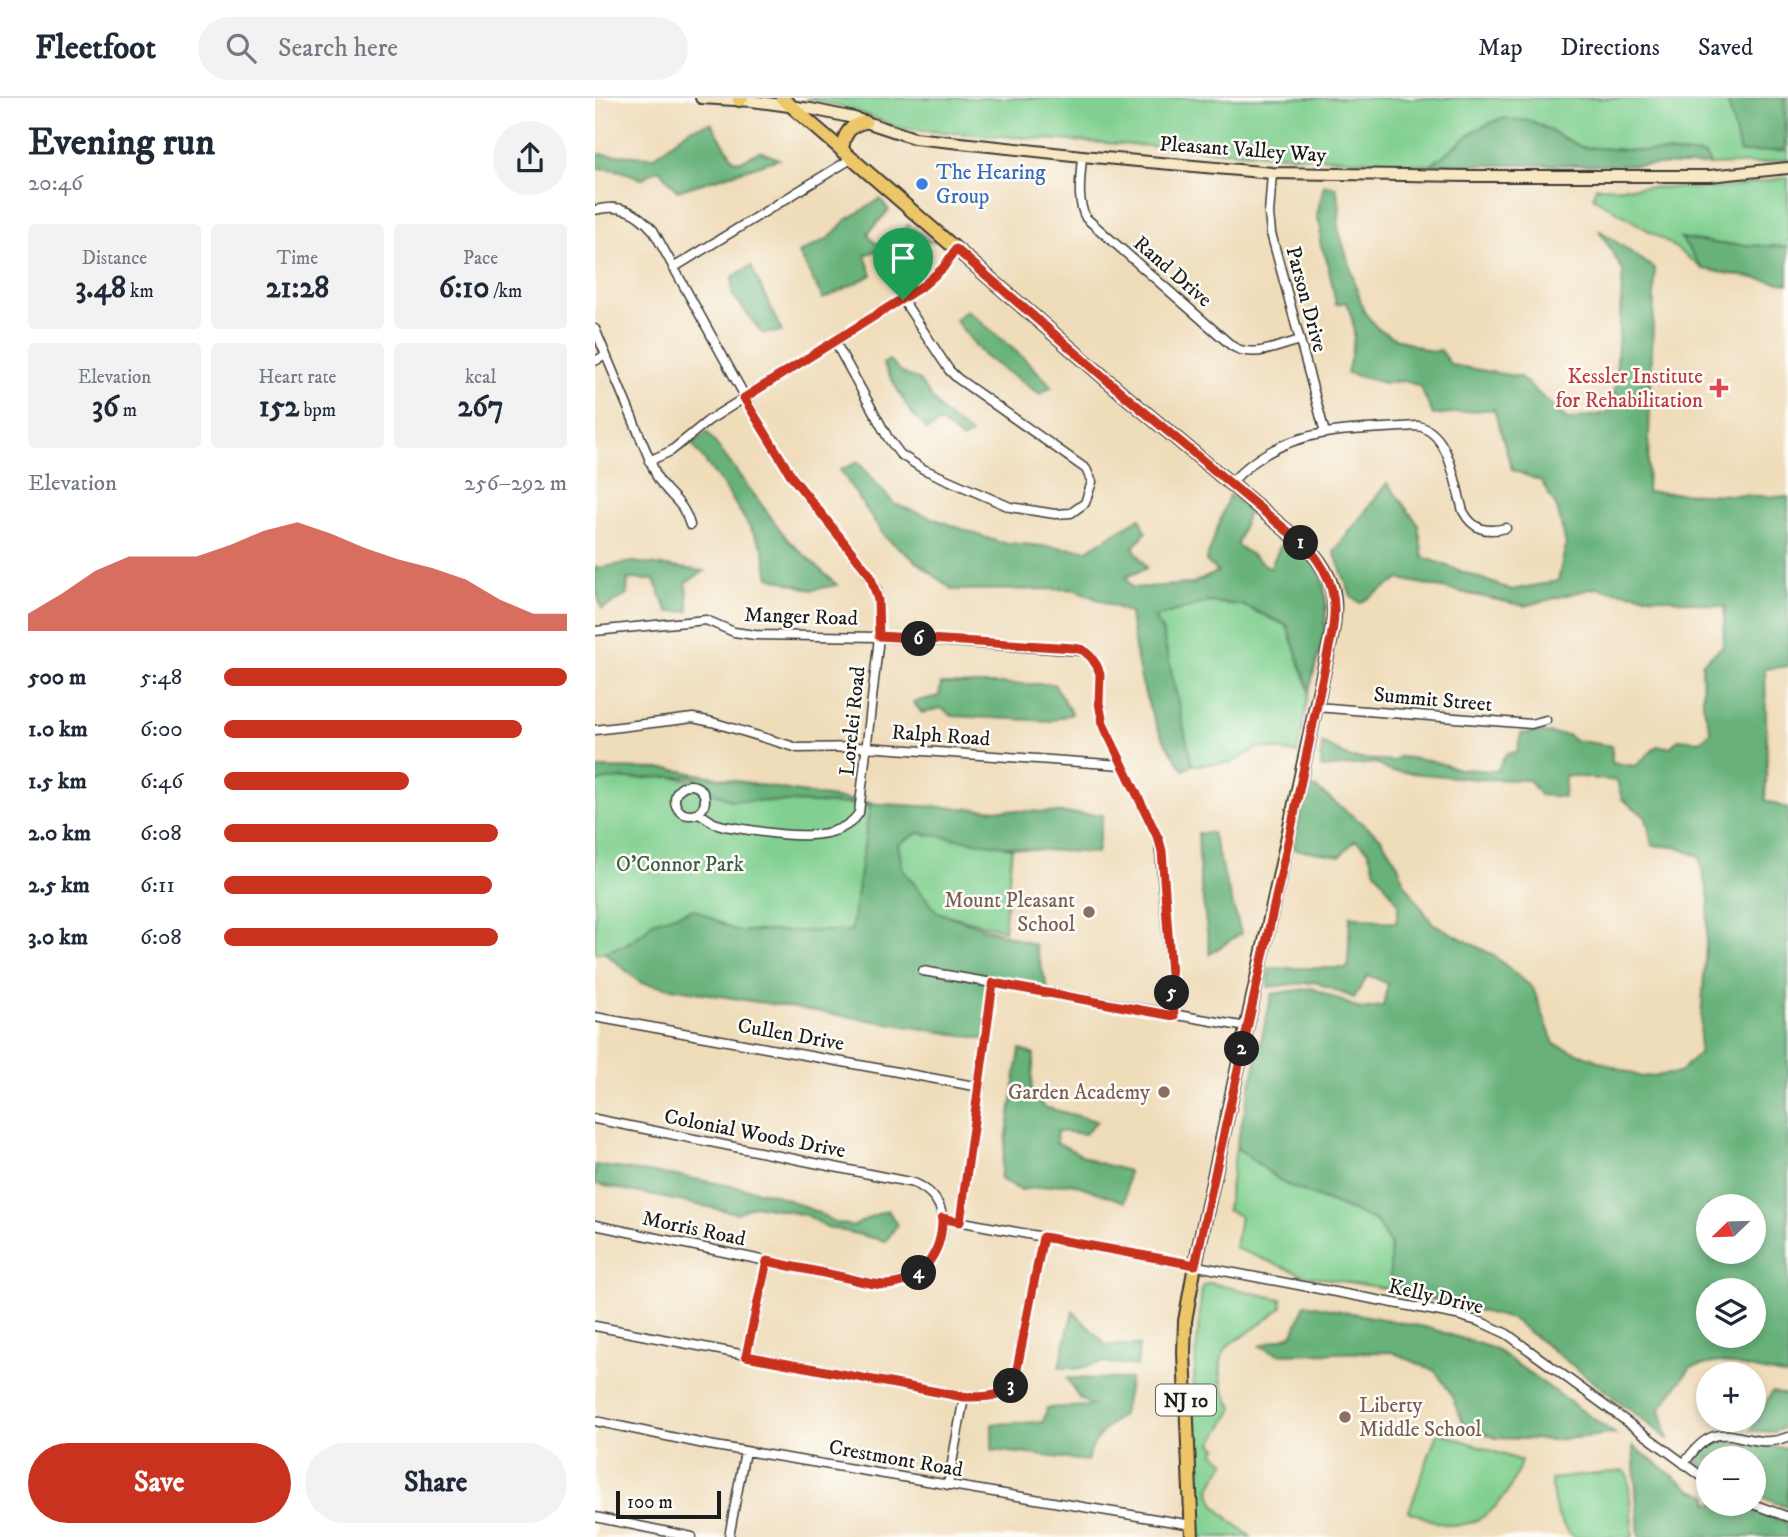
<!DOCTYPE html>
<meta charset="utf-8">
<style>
:root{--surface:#fff;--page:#f2f2f3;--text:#1f2937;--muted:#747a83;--line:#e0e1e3;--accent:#c8321e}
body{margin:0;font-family:"IM FELL DW Pica",serif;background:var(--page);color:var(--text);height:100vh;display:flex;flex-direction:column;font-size:26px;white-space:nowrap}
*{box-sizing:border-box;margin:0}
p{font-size:23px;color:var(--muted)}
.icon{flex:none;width:38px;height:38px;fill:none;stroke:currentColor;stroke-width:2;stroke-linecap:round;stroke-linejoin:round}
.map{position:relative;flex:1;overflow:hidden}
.side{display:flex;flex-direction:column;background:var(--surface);width:595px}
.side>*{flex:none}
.needle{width:46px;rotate:247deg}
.buttons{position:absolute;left:1101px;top:1096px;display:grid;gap:14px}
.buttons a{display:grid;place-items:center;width:70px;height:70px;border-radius:50%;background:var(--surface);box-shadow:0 4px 10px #0003;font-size:35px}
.scale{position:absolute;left:21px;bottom:18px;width:105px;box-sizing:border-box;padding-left:7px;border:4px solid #1c1c1c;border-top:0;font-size:19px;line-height:24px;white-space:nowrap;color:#1c1c1c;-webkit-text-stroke:5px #fdfcf7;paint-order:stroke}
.pin{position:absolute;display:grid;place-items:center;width:60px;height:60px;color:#fff;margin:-72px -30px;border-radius:50% 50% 50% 0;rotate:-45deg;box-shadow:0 0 7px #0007}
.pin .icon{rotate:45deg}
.km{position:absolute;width:35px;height:35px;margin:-18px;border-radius:50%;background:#222;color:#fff;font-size:19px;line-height:35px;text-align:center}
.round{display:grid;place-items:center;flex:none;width:74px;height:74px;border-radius:37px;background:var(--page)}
.overview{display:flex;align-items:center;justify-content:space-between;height:119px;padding:0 28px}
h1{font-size:38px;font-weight:700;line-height:52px}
.stats{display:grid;grid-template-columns:repeat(3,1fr);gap:10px;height:119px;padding:7px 28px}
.stats div{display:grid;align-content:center;border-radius:7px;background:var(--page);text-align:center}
.stats b{font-size:30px;font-weight:700}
.stats small{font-size:19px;font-weight:400}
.stats p{font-size:19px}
.chart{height:196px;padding:14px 28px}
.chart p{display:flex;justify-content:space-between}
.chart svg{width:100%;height:126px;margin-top:7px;fill:var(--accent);opacity:.7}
.button{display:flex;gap:14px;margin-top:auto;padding:14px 28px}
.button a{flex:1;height:80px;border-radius:42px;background:var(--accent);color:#fff;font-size:28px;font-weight:700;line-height:80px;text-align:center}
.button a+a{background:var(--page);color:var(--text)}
ul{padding:0 28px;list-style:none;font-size:23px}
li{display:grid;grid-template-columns:112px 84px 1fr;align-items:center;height:52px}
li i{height:18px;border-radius:9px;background:var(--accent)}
header{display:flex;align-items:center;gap:42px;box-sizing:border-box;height:98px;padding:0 35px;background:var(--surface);border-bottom:2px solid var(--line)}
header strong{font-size:33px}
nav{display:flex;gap:38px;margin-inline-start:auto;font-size:24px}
.search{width:490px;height:63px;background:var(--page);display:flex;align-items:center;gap:18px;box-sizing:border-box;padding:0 24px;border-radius:38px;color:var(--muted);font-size:26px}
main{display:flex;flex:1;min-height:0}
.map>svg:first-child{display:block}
.green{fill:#81d090;stroke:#4e7656;stroke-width:2}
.forest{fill:#68b27a;stroke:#42674b;stroke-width:2;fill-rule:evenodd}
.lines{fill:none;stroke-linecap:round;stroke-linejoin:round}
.street-casing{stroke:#3c3934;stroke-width:11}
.secondary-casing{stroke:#3c3934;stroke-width:14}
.primary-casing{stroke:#3c3934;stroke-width:16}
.street{stroke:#fff;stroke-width:8}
.secondary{stroke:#f7e8c3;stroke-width:10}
.primary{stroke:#ecc669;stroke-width:12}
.route-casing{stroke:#fff;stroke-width:14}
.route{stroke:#c8321e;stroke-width:9}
.shop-dot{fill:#3f7fe0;stroke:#fdfcf7;stroke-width:2.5}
.health-dot{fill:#e0444e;stroke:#fdfcf7;stroke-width:2.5}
.education-dot{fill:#8d6e63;stroke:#fdfcf7;stroke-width:2.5}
.labels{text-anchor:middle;stroke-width:5;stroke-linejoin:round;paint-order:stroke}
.shield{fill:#fdfcf7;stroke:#605f5e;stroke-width:2}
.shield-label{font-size:19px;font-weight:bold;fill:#1c1c1c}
.street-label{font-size:21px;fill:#1c1c1c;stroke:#fdfcf7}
.shop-label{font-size:21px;fill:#366cbe;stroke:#fdfcf7;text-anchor:start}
.health-label{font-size:21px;fill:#be3a42;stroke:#fdfcf7;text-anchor:end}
.park-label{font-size:21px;fill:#3f5b45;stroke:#fdfcf7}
.education-label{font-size:21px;fill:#785e54;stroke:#fdfcf7;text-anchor:end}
</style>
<header>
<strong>Fleetfoot</strong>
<div class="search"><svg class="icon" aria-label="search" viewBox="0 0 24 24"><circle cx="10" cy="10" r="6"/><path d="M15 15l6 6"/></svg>Search here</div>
<nav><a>Map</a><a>Directions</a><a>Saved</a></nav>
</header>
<main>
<section class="side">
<div class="overview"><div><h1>Evening run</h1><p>20:46</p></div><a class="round"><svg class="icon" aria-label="share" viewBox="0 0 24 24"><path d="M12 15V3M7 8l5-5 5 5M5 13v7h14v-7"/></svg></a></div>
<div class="stats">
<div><p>Distance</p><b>3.48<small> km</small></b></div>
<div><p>Time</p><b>21:28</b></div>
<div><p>Pace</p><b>6:10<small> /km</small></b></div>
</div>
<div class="stats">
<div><p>Elevation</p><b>36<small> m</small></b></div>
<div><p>Heart rate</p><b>152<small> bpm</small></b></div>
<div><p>kcal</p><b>267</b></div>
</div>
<div class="chart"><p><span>Elevation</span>256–292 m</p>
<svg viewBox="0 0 160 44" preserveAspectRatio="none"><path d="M0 44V38L10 31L20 23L30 18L40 18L50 18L60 14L70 9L80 6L90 10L100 15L110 19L120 22L130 26L140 33L150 38L160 38V44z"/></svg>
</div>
<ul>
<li><b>500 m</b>5:48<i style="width:100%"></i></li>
<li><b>1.0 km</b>6:00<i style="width:87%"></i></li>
<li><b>1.5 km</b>6:46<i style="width:54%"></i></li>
<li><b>2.0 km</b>6:08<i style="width:80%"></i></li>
<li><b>2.5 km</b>6:11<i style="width:78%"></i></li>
<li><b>3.0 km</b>6:08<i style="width:80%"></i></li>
</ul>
<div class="button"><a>Save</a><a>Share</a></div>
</section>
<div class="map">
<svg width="1193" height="1439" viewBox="0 0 1193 1439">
<rect width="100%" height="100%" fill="#fdfcf7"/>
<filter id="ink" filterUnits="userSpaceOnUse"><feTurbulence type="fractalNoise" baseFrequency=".0143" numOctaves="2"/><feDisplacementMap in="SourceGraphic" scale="14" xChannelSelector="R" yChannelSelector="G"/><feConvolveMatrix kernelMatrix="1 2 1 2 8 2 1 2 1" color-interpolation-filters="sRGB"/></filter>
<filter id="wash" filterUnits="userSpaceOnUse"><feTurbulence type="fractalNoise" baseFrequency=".00686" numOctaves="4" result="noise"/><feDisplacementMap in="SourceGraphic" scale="28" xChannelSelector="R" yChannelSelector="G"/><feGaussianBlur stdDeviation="1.57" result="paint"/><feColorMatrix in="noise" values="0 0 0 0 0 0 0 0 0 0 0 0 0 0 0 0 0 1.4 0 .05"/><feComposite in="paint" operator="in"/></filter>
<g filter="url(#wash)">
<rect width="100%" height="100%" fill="#efdcb9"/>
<path class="green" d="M 210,0 L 1193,0 L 1193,61 L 1167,65 L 1115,67 L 1110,57 L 986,49 L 937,23 L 881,32 L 836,67 L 332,33 L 305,30 L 258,12 Z
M 1193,79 L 1193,149 L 1125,146 L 1087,140 L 1108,171 L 1077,147 L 998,99 L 1001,89 L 1132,90 Z
M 613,504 L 647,507 L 692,528 L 714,593 L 702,655 L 665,649 L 636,665 L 597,667 L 567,532 L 559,519 Z
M 6,670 L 278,705 L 417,751 L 409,832 L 342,814 L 270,846 L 0,855 L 0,672 Z
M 641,1049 L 690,1086 L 780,1122 L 795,1146 L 795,1191 L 709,1177 L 640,1150 L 645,1118 L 632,1112 Z
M 615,1185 L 686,1201 L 687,1209 C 675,1220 661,1229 647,1239 C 643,1241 636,1244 633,1248 C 619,1264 627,1296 639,1310 L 617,1345 L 622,1350 L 619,1355 L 631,1364 C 627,1371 619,1380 616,1388 C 610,1408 644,1428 656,1439 L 602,1439 L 597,1304 L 607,1189 Z
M 846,1335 L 926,1363 C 915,1399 887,1436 845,1425 C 834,1422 824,1417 814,1413 L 841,1338 Z
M 1029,1373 L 1033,1377 L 1038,1439 L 978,1439 C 960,1422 958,1404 956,1381 Z"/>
<path class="forest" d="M 1132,0 L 1189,0 L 1190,52 L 1145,55 Z
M 906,20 L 937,23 L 986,49 L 1110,57 L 1115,67 L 836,67 L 881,32 Z
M 116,25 L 139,62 L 146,63 L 165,53 L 184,61 L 82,93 L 64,71 L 46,81 C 31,73 17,70 0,70 L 0,56 L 59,59 L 95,31 Z
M 729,87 L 741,89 L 745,108 L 743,130 L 769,214 L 782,230 L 800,240 L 837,254 L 845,252 L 856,267 L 925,279 L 973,322 L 1012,315 L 1020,292 L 1028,173 L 1004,132 L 1060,171 L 1052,394 L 1193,399 L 1193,568 L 1170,571 L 1172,668 L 1170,702 L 1193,711 L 1193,1278 L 1125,1264 L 1096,1269 L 1065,1311 L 1073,1341 L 917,1221 L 795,1191 L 795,1146 L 780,1122 L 690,1086 L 641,1049 L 677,896 L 717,890 L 765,911 L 788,908 L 793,886 L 773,877 L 759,900 L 720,884 L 673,889 L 674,870 L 753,870 L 755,818 L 801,825 L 804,806 L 781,774 L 772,751 L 760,742 L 745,758 L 699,751 L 710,687 L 721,690 L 785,739 L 803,767 L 809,784 L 837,825 L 898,857 L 938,890 L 959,946 L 1046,979 L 1084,975 L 1104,955 L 1114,800 L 1104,758 L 1080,749 L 1057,747 L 1051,719 L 1027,701 L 1022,683 L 970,677 L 969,699 L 945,697 L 934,682 L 881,681 L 794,673 L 781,665 L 726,670 L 727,645 L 756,660 L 798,663 L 804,659 L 834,662 L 864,671 L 902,673 L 911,656 L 922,654 L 926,636 L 938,634 L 973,637 L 979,642 L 1017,648 L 1017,665 L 1041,668 L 1062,648 L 1075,649 L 1084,641 L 1105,643 L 1116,634 L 1108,606 L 1107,565 L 1128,548 L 1130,509 L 999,490 L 930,508 L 805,481 L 765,505 L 756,498 L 739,454 L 792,385 L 823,426 L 828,459 L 917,492 L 963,483 L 971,446 L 962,410 L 946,383 L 917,372 L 899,311 L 838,317 L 825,288 L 810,283 L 789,285 L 752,275 C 759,245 764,234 751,204 L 741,206 L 732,162 L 725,145 L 726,131 L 722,117 ZM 1113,1108 L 1158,1108 L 1158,1153 L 1113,1153 ZM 1113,1192 L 1158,1192 L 1158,1237 L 1113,1237 Z
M 285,101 L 294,112 L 273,135 L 279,144 L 293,150 L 313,126 L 338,144 L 326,143 L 300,163 L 281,153 L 270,157 L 277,177 L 228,201 L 204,155 L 234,140 L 250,123 Z
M 1086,140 L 1125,146 L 1193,149 L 1193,186 L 1108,171 Z
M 156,168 L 187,234 L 167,235 L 137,196 L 137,179 Z
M 372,212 L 432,263 L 457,288 L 445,296 L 390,259 L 360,222 Z
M 294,262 L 309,276 L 323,281 L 348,315 L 376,336 L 368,342 L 346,324 L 332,332 L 314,312 L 288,266 Z
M 112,334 L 193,442 L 242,487 L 217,492 L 174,479 L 168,450 L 130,390 L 97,346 Z
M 263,364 L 299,406 L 403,444 L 492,452 L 545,420 L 551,434 L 538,449 L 552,470 L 531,479 L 537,490 L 596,486 L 623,474 L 611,463 L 634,397 L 654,410 L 642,447 L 675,470 L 690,438 C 698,445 708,452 715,460 C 746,497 724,552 714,593 L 692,527 L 647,507 L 613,504 L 559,519 L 567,532 L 597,667 L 589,672 C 582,661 574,651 568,640 C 547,602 540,557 535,515 L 478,491 L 358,492 L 290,439 L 245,372 Z
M 38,464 L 110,473 L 91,484 L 94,513 L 73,514 L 59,482 L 33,481 L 32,497 L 7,511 L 0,491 L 0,468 L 3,470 Z
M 346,586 L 459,586 L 477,616 L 455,623 L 357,618 L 346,610 L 327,615 L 318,604 L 344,598 Z
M 6,670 L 75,671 L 266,705 L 508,717 L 502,755 L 429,751 L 323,735 L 303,746 L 308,772 L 342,814 L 440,847 L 454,895 L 398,885 L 390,941 L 46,885 L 9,854 L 31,846 L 49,834 L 57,824 L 99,811 L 141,833 L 256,833 L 275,707 L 135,702 L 120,695 L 97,678 L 11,682 L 0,685 L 0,672 Z
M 603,735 L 617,735 L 646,835 L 615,856 L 605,780 Z
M 425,951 L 439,957 L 436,991 L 449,1009 L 502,1023 L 490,1036 L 462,1033 L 461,1044 L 500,1064 L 533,1073 L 530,1104 L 476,1085 L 425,1092 L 405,1081 Z
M 0,1067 L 89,1079 L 179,1096 L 222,1114 L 241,1125 L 259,1128 L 275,1119 L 293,1112 L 302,1127 L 291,1143 L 232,1129 L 211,1117 L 160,1107 L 142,1115 L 0,1086 Z
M 710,1206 L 834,1230 L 900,1251 L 1020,1336 L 958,1342 L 901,1340 L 869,1327 L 855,1294 L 840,1273 L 797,1254 L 684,1256 L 665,1248 L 698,1236 Z
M 478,1213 L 511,1247 L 544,1247 L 542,1268 L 508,1264 L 481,1271 L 464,1269 Z
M 472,1280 L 535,1281 L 528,1316 C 510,1329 498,1342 492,1363 L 397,1352 L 397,1326 L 448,1324 L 452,1310 L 497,1308 L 484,1300 Z
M 1177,1294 L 1193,1297 L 1193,1328 L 1179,1334 L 1156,1333 Z
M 1123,1344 L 1193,1350 L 1193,1410 L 1159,1396 L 1158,1360 L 1113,1360 L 1113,1371 L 1102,1365 L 1108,1350 Z
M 1038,1348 L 1097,1392 L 1113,1397 L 1113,1405 L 1137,1405 L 1192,1425 L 1193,1439 L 1044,1439 Z"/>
</g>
<g filter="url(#ink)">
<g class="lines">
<defs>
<path id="street" d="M 487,58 C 486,78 481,102 491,120 L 637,248 C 657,261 683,248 705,242
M 677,75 L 674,116 L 676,135 L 730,335
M 0,112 C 25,105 42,114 58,132 L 179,351 L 212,399 L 266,465 L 281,490 L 283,502 L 284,539 L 264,715 C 240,752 166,733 129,728 L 119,725 L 104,715
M 78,170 L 256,61
M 0,231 L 62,379 C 74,399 88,402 95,427
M 240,244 L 293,340 L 305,356 L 328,371 L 415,409 L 460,416 L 476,415 L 490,405 L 497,384 L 491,371 L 362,280 L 354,272 L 308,202
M 0,263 L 11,257
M 54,363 L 76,353 L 114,322 L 329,187 L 348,170 L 361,151
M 635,386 C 687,327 751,333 823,328 C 855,335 860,386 868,413 C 878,432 891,435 911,430
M 0,533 L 111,522 L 139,534 L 160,537 L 284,539 L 488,553 L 497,559 L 505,576 L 504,605 L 508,626 L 564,742 L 579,918
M 721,609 L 936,626 L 951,622
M 0,632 L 98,620 L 117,624 L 203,650 L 271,649 L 527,667
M80 702a15 15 0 1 1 30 0a15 15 0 1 1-30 0Z
M 328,873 L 652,929
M 0,919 L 385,989
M 0,1021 L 319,1085 C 375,1109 342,1186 286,1187 L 0,1127
M 347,1120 L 862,1217 L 886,1224 L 912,1236 L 1113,1383
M 365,1123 L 398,885
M 0,1228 L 369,1299 L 394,1299 L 405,1296 L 412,1292 L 420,1281 L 448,1139
M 151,1258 L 172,1163
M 0,1323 L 114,1347 L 597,1427
M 1089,1366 C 1127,1308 1147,1357 1193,1339
M 353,1387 L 369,1299
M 1155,1405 L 1193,1419
M 0,1419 L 97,1439
M 134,1439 L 150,1353"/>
<path id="secondary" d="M 106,0 L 157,3 L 216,11 L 259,20 L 319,40 L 487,58 L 677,75 L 873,78 L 1115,78 L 1193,70"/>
<path id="primary" d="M 187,0 L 534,301 L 715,452 C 739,480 743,499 737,535 L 600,1167 L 590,1223 L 589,1255 L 597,1439
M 144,2 L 147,0
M 247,53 C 248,38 254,27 270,24"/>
</defs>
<use href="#street" class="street-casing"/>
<use href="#secondary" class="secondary-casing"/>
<use href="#primary" class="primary-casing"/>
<use href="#street" class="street"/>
<use href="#secondary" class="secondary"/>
<use href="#primary" class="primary"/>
</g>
</g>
<g class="lines" filter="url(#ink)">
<defs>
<path id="route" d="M 361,151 L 534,301 L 715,452 C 737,478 743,501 737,535 L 696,731 L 600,1167 L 448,1139 L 420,1281 C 409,1301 389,1299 369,1299 L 151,1258 L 172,1163 C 198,1169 225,1174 252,1180 C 264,1183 277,1187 290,1187 C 326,1186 348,1154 347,1120 L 365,1124 L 398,885 L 579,918 L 567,753 L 564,742 L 508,626 L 504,605 L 505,576 L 502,568 L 496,559 L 488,552 L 479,550 L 284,538 L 283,502 L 275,477 L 197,379 L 149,300 L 329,187 L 348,170 Z"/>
</defs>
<use href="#route" class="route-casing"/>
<use href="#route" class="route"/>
</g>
<circle class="shop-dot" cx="327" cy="86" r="7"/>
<path class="health-dot" d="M1120.5 279.5h7v7h7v7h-7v7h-7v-7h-7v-7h7z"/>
<g class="education-dot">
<circle cx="494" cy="814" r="7"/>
<circle cx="569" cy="994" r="7"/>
<circle cx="750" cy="1319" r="7"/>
</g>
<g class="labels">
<rect class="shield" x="561" y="1286.5" width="60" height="31" rx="5"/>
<g class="shield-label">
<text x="591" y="1309">NJ 10</text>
</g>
<g class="street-label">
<text transform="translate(648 51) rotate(4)" y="7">Pleasant Valley Way</text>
<text transform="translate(578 173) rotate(41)" y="7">Rand Drive</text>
<text transform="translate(712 201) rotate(75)" y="7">Parson Drive</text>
<text transform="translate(206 518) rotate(2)" y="7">Manger Road</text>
<text transform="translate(838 601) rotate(5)" y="7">Summit Street</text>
<text transform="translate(257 623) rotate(-84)" y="7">Lorelei Road</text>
<text transform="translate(346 637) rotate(4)" y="7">Ralph Road</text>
<text transform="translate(196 936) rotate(10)" y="7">Cullen Drive</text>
<text transform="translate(160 1035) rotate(11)" y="7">Colonial Woods Drive</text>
<text transform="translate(99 1130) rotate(12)" y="7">Morris Road</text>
<text transform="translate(841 1198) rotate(13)" y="7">Kelly Drive</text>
<text transform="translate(301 1360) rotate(10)" y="7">Crestmont Road</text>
</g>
<g class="shop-label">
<text x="341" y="81">The Hearing<tspan x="341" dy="24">Group</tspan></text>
</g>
<g class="health-label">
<text x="1108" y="285">Kessler Institute<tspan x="1108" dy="24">for Rehabilitation</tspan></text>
</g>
<g class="park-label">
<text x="85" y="773">O'Connor Park</text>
</g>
<g class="education-label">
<text x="480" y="809">Mount Pleasant<tspan x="480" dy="24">School</tspan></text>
<text x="555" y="1001">Garden Academy</text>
<text x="764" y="1314" text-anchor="start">Liberty<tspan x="764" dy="24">Middle School</tspan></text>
</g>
</g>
</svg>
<div class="buttons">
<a><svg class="needle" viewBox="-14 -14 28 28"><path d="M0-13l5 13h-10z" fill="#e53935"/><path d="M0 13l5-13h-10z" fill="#747a83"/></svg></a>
<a><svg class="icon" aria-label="layers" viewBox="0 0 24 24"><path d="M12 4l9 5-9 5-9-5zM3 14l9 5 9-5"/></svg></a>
<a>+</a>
<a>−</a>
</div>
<div class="scale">100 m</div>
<div class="pin" style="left:308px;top:202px;background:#1e9e55"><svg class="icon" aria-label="arrive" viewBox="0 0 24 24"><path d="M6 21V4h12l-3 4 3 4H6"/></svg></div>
<b class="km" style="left:706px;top:445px">1</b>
<b class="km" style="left:647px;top:951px">2</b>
<b class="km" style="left:416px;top:1288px">3</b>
<b class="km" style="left:324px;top:1175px">4</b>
<b class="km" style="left:577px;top:895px">5</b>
<b class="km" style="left:324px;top:541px">6</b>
</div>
</main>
